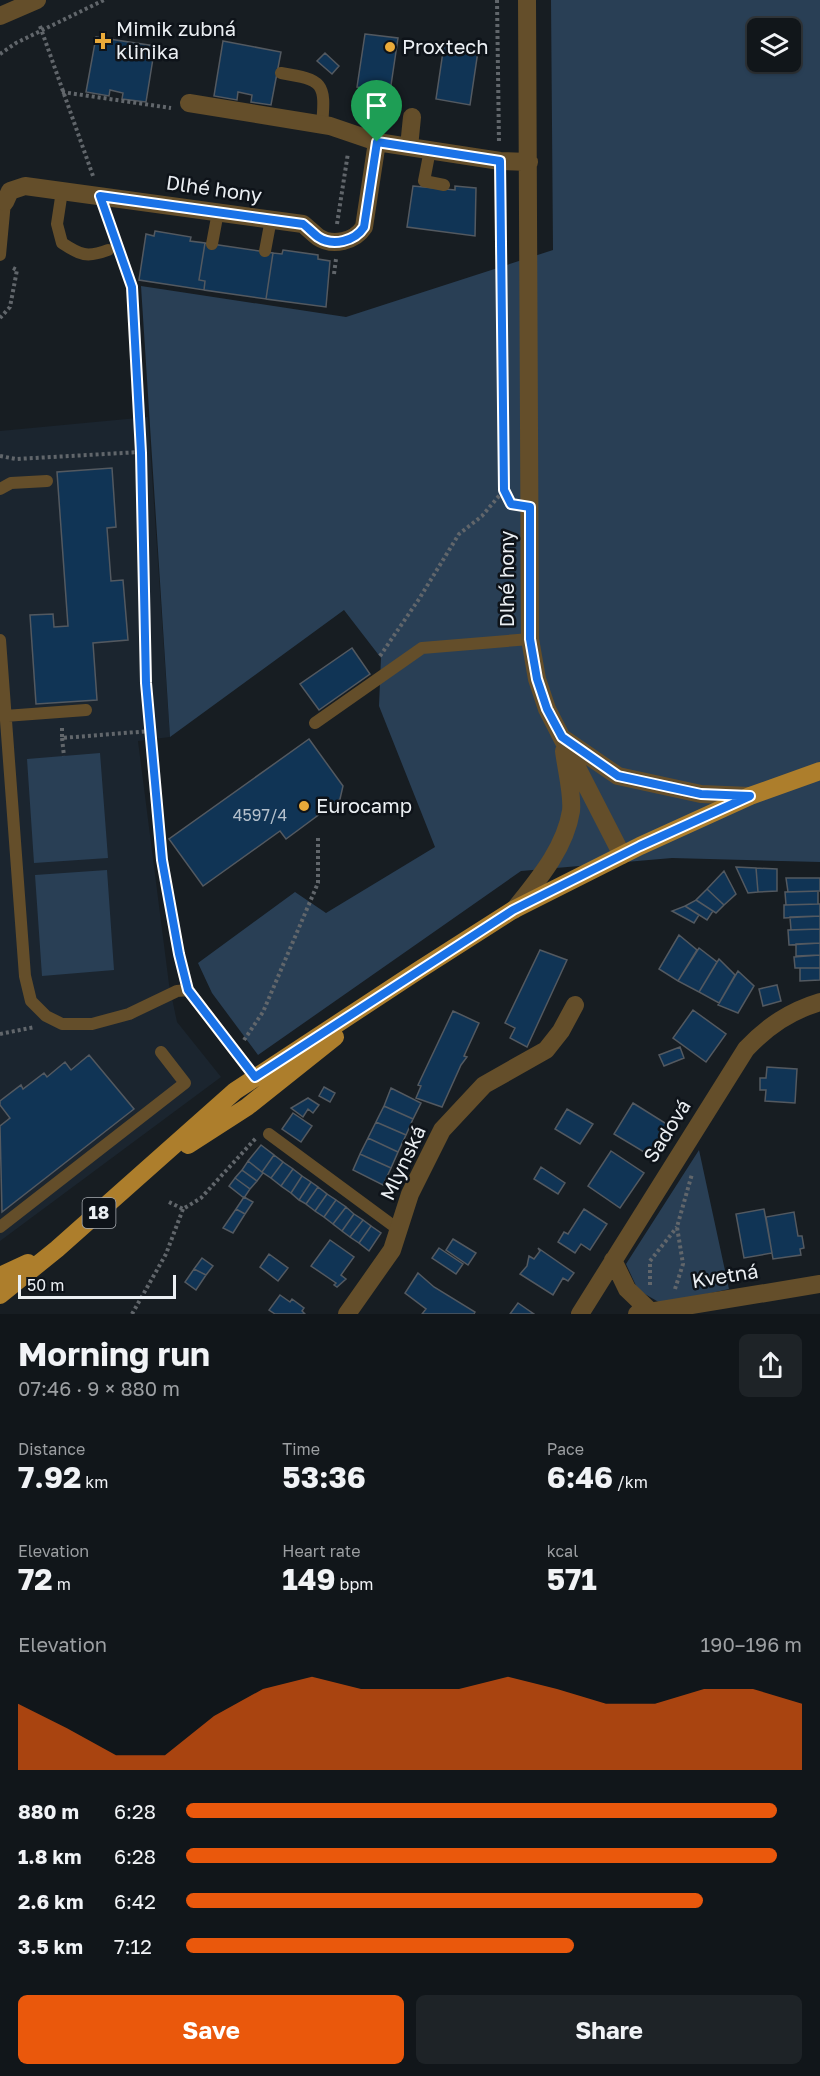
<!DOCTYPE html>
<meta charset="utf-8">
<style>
:root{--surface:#11161a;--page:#1e2327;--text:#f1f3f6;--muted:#9c9fa2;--line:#303539;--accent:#ea580c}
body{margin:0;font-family:"Golos Text",sans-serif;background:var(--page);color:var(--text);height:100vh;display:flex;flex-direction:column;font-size:22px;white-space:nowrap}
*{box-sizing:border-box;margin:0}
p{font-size:20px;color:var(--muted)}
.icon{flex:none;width:33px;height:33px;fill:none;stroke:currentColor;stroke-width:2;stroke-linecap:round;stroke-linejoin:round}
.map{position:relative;height:1314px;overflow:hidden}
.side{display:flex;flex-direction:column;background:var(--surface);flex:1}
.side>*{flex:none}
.fabs{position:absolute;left:747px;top:18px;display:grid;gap:12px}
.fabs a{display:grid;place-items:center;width:54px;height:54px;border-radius:9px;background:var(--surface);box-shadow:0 2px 4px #0004,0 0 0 2px var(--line);font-size:30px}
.scale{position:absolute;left:18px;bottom:15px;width:158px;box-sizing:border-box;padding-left:6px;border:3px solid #ebeff3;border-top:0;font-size:16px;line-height:21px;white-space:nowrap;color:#ebeff3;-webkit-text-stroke:4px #0e1319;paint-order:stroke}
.pin{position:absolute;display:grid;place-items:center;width:51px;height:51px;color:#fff;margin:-62px -26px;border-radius:50% 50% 50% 0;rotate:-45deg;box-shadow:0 0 6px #0007}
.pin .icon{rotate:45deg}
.round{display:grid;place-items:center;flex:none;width:63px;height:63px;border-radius:9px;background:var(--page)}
.head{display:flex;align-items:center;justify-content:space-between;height:102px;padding:0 18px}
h1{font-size:33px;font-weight:700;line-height:45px}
.stats{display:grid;grid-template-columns:repeat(3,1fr);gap:9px;height:102px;padding:6px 18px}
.stats div{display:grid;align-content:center}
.stats b{font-size:30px;font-weight:700}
.stats small{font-size:16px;font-weight:400}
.stats p{font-size:16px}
.chart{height:168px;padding:12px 18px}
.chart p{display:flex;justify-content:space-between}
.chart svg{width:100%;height:108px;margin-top:6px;fill:var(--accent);opacity:.7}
.primary-button{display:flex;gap:12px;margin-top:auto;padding:12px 18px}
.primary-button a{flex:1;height:69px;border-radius:9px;background:var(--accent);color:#fff;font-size:24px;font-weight:700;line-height:69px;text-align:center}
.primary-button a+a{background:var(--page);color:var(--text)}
ul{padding:0 18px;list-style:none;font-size:20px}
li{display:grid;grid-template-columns:96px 72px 1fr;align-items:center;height:45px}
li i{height:15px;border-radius:8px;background:var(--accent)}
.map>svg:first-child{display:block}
.built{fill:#1b252f}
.green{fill:#293f55;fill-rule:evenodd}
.building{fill:#103455;stroke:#535960;stroke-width:1.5}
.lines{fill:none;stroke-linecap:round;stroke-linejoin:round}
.path{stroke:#61666b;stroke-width:4;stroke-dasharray:3 3;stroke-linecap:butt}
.service{stroke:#644e2a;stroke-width:12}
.minor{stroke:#644e2a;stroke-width:18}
.primary{stroke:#ad7e2c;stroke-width:18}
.route-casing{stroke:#fff;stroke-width:12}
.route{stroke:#1a73e8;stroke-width:8}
.poi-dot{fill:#eaaa39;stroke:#0e1319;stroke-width:2}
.labels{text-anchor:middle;stroke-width:5;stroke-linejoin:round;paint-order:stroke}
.number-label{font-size:16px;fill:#b4c0cc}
.shield{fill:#0e1319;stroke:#a9adb2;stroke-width:1.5}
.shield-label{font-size:18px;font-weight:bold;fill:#ebeff3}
.poi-label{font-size:20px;fill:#ebeff3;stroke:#0e1319;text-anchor:start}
.street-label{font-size:20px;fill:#ebeff3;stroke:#0e1319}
</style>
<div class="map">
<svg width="820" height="1314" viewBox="0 0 820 1314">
<rect width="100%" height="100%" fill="#171d22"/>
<path class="built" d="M 148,417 L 170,737 L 138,741 L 169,984 L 177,1022 L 221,1077 L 0,1241 L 0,431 Z"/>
<path class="green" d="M 551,0 L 820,0 L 820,862 L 672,858 L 521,871 L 258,1055 L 212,993 L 198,963 L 295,892 L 326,913 L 435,847 L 379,706 L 381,658 L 344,610 L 170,737 L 141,286 L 346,317 L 553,250 ZM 758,28 L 790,28 L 790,62 L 758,62 Z
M 100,753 L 108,858 L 34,863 L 27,759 Z
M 107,870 L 114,970 L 42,976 L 35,875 Z
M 699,1150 L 729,1289 L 662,1304 L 638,1290 L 626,1264 Z"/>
<path class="building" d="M 365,34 L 398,38 L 390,92 L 357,87 Z
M 96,37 L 155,46 L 146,102 L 122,99 L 123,93 L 110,90 L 109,96 L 86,92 Z
M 223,41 L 281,52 L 271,105 L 251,102 L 252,95 L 238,92 L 237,100 L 214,96 Z
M 444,45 L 478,51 L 470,105 L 436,99 Z
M 325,53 L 339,66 L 332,74 L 317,61 Z
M 413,186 L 455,190 L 455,186 L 476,188 L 475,236 L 407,227 Z
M 155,231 L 191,237 L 190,241 L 205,243 L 199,280 L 205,281 L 204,290 L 139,280 L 146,234 L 154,236 Z
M 205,243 L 273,253 L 266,299 L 204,290 L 205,281 L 199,280 Z
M 283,250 L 318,255 L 318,259 L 330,261 L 326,307 L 266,299 L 273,253 L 282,254 Z
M 112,468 L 116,527 L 107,528 L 111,581 L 123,580 L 128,640 L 93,643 L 97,700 L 36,704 L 30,615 L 53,614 L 54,627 L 68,626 L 57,472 Z
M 352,648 L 370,674 L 319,710 L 300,684 Z
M 309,739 L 343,786 L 340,799 L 286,839 L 280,831 L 203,886 L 169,839 Z
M 736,867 L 756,868 L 758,892 L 748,893 Z
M 756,868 L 777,869 L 777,891 L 758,892 Z
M 724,871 L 736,894 L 724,905 L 707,889 Z
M 786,878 L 820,878 L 820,891 L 788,892 Z
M 707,889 L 724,905 L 716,913 L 696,900 Z
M 818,891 L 818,904 L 786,905 L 785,892 Z
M 696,900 L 713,911 L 707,920 L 685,906 Z
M 818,904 L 820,904 L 820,916 L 784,918 L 784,905 Z
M 685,906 L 699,915 L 694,923 L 672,911 Z
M 820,916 L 820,929 L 791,930 L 790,917 Z
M 820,929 L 820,943 L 789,945 L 788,930 Z
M 679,935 L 697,950 L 678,981 L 659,969 Z
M 820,943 L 820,955 L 796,956 L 796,944 Z
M 699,948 L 717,962 L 699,992 L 678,981 Z
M 540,950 L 567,960 L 527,1047 L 510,1038 L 515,1028 L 505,1023 Z
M 820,955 L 820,968 L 795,968 L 794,957 Z
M 719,959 L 735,975 L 719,1003 L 699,992 Z
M 800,968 L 820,968 L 820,980 L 800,981 Z
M 738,971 L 754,986 L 738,1013 L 718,1005 Z
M 777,985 L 781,1001 L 763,1006 L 759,989 Z
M 693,1010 L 726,1034 L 706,1062 L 673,1038 Z
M 453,1011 L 479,1023 L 464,1056 L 467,1057 L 461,1065 L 442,1107 L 416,1098 L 421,1086 L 418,1085 Z
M 680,1047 L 684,1058 L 664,1066 L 659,1055 Z
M 89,1055 L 134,1109 L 2,1212 L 0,1126 L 10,1118 L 0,1105 L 0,1101 L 21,1085 L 23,1089 L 44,1073 L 47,1077 L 65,1062 L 71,1070 Z
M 767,1067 L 797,1069 L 795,1103 L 765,1101 L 766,1090 L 760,1090 L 760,1078 L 766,1078 Z
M 324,1087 L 335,1093 L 330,1102 L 319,1096 Z
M 391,1088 L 421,1103 L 413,1119 L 384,1106 Z
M 308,1098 L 319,1105 L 313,1113 L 308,1109 L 303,1117 L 291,1108 Z
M 633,1103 L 673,1128 L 654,1158 L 614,1134 Z
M 384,1106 L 413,1119 L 406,1135 L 376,1122 Z
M 567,1109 L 593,1124 L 580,1144 L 555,1129 Z
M 293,1113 L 312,1126 L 301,1142 L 282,1129 Z
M 376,1122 L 406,1135 L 398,1152 L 368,1138 Z
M 368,1138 L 398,1152 L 391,1168 L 360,1154 Z
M 261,1145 L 274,1155 L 262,1172 L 248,1161 Z
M 611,1151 L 644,1173 L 620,1208 L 588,1186 Z
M 360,1154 L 391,1168 L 383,1185 L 353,1170 Z
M 274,1155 L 283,1162 L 271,1178 L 262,1172 Z
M 248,1161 L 263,1173 L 257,1181 L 242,1170 Z
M 283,1162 L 293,1169 L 281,1186 L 271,1178 Z
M 541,1167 L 565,1183 L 558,1194 L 534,1179 Z
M 293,1169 L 302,1176 L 291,1193 L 281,1186 Z
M 242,1170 L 257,1181 L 250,1189 L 235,1178 Z
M 302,1176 L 311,1182 L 299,1200 L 291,1193 Z
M 235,1178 L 250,1189 L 244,1198 L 229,1186 Z
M 311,1182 L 318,1187 L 306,1204 L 299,1200 Z
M 318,1187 L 327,1194 L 315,1211 L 306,1204 Z
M 327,1194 L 336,1200 L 324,1217 L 315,1211 Z
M 244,1197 L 253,1202 L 245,1214 L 236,1209 Z
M 336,1200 L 346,1207 L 333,1224 L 324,1217 Z
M 346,1207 L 354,1214 L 342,1231 L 333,1224 Z
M 236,1209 L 245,1214 L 233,1233 L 223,1228 Z
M 584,1209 L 607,1224 L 590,1250 L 581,1244 L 575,1253 L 558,1242 L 564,1232 L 568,1234 Z
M 764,1209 L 772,1253 L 744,1258 L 736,1214 Z
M 794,1212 L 798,1236 L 802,1236 L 804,1248 L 800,1249 L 801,1255 L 773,1259 L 766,1217 Z
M 354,1214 L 363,1220 L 350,1237 L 342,1231 Z
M 363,1220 L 371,1226 L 359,1243 L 350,1237 Z
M 371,1226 L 381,1233 L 369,1251 L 359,1243 Z
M 453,1239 L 476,1253 L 468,1265 L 446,1250 Z
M 330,1240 L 354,1257 L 341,1275 L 346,1279 L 337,1287 L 334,1285 L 336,1283 L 311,1266 Z
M 439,1248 L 463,1264 L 456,1274 L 432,1258 Z
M 538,1248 L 574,1273 L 568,1281 L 563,1278 L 553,1295 L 520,1274 L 527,1266 L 529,1256 L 534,1259 L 540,1251 Z
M 269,1254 L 288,1268 L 278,1281 L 260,1267 Z
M 202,1258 L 213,1266 L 206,1275 L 194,1269 Z
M 194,1269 L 206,1275 L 196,1290 L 185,1282 Z
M 418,1273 L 434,1287 L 475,1312 L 474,1314 L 422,1314 L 426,1309 L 405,1293 Z
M 280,1295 L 290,1302 L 292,1299 L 304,1308 L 302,1311 L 305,1314 L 275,1314 L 269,1310 Z
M 518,1303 L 534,1314 L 510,1314 Z"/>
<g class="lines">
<path class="path" d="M 497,0 L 499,143
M 40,26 L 93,176
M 0,54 L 16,43 L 104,0
M 62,92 L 171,108
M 500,178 L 504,490 L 510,502
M 108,217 L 114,235
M 337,224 L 348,153
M 121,257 L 132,287 L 141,452 L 146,683 L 163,860 L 185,976
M 334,274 L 336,259
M 0,318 L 10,307 L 17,270 L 11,267
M 0,456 L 16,459 L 141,452
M 380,656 L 419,599 L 459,534 L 482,516 L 504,490
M 62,728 L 62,738 L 150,731
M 62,738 L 64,756
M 0,1034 L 35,1027
M 244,1040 L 263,1012 L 318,883 L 318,837
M 169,1202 L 183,1209 L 201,1198 L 256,1138
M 650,1285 L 650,1261 L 677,1227
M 675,1289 L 683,1264 L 677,1227 L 692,1174
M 132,1314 L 166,1254 L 183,1209"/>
<path class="service" d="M 281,73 C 323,80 326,82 322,125
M 430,150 L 424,181 L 444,185
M 62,191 L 57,224 L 62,243 C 80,255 87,258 108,250
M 212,244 L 218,212
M 265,251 L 271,219
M 0,255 L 5,202
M 0,489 L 11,483 L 47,481
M 0,640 L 25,976 L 31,1001 L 46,1016 L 62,1024 L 92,1024 L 129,1014 L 177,991 L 188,990 L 255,1077
M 5,716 L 86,710
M 315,723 L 422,648 L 530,639
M 269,1134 L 399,1230
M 0,1227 L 185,1083 L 161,1052"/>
<path class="minor" d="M 527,0 L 530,639 L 537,679 L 547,709 L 622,855
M 0,16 L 37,0
M 189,103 L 330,126 L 377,142 L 409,147
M 412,117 L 409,147 L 500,161 L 529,162
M 5,202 L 10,191 L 25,186 L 303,224 C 308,228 313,233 318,237 C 333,247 355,241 364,227 L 377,142
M 564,739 L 618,776 L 701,794 L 750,796
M 514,910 C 537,881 565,849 571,811 C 573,795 566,768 564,751
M 613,1260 L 627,1289 L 651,1312
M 347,1314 L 392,1250 L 410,1194 L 442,1130 L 484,1085 L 546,1050 L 561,1031 L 575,1005
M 580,1314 L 746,1049 C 768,1026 790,1011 820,1002
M 637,1314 L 820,1284"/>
<path class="primary" d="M 188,1145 L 247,1107 L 335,1037
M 0,1276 L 28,1263
M 0,1295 L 57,1249 L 235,1091 L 419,970 L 513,910 L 640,846 L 750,796 L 820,771"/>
</g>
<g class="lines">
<defs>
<path id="route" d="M 377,142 L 500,161 L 504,490 L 511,504 L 530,507 L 530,639 L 537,679 L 547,709 L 562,737 L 618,776 L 701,794 L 750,796 L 640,846 L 513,910 L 255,1077 L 188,990 L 179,954 L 162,860 L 146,683 L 141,453 L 132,287 L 100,196 L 303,224 C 308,228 313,233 318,237 C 333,247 355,241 364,227 Z"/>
</defs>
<use href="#route" class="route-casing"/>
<use href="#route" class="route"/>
</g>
<g class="poi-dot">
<path d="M100 32h6v6h6v6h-6v6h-6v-6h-6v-6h6z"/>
<circle cx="390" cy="47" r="6"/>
<circle cx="304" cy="806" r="6"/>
</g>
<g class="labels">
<g class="number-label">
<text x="260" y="821">4597/4</text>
</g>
<rect class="shield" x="82.5" y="1198" width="33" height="30" rx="4.5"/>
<g class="shield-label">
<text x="99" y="1219">18</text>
</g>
<g class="poi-label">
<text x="116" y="36">Mimik zubná<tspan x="116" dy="23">klinika</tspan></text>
<text x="402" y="54">Proxtech</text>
<text x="316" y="813">Eurocamp</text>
</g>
<g class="street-label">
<text transform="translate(214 189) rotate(8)" y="7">Dlhé hony</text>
<text transform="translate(507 579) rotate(-90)" y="7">Dlhé hony</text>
<text transform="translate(667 1131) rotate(-58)" y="7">Sadová</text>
<text transform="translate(403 1163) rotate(-65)" y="7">Mlynská</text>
<text transform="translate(725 1276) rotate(-9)" y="7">Kvetná</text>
</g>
</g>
</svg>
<div class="fabs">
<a><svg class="icon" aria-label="layers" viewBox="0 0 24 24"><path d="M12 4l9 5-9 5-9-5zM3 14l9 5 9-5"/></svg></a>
</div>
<div class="scale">50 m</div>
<div class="pin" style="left:377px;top:142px;background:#1e9e55"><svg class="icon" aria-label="arrive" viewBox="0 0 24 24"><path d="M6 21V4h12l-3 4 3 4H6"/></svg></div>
</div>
<section class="side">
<div class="head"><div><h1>Morning run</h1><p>07:46 · 9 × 880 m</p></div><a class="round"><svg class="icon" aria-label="share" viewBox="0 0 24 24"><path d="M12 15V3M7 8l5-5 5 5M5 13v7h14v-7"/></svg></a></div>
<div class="stats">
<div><p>Distance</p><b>7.92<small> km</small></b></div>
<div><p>Time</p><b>53:36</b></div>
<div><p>Pace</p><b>6:46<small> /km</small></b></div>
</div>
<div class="stats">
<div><p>Elevation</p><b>72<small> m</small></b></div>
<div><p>Heart rate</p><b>149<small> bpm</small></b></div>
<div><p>kcal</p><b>571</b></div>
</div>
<div class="chart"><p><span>Elevation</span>190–196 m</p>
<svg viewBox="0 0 160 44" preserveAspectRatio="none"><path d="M0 44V17L10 27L20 38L30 38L40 22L50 11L60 6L70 11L80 11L90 11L100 6L110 11L120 17L130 17L140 11L150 11L160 17V44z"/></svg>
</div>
<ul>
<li><b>880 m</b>6:28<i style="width:96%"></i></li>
<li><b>1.8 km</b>6:28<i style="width:96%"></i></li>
<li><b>2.6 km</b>6:42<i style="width:84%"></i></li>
<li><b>3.5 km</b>7:12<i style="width:63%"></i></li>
</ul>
<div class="primary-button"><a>Save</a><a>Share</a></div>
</section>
